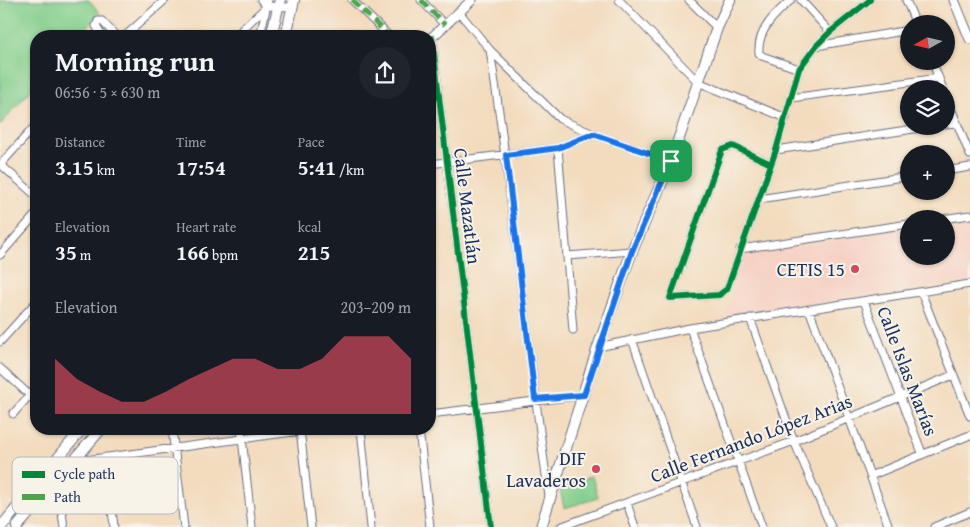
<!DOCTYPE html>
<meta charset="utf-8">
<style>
:root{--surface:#171b24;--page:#20242c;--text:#f1f3f6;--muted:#9ea1a6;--accent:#d1495b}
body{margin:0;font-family:"Gentium Book Plus",serif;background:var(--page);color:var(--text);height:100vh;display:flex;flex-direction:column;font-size:19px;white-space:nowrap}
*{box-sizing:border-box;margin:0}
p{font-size:16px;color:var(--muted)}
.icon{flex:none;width:28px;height:28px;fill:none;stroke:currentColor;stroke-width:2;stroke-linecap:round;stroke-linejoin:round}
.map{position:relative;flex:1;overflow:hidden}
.details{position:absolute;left:30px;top:30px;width:406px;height:405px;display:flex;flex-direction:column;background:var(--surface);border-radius:20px;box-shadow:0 1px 4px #0004}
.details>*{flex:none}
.needle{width:32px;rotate:262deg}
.controls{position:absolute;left:900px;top:15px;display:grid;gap:10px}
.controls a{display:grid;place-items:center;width:55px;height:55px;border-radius:50%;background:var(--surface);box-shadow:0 1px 4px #0004;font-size:25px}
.pin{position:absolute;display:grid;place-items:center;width:42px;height:42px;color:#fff;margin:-21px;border-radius:10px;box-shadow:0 2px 8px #0006}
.round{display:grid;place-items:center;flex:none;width:52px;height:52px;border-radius:26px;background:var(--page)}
.overview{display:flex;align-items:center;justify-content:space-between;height:85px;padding:0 25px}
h1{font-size:28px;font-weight:700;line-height:38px}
.figures{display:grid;grid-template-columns:repeat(3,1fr);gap:8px;height:85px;padding:5px 25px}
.figures div{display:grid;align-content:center}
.figures b{font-size:21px;font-weight:700}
.figures small{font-size:14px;font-weight:400}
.figures p{font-size:14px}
.chart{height:140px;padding:10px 25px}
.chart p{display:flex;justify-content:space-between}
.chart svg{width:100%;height:90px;margin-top:5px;fill:var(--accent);opacity:.7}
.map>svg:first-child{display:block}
.built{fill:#f6d2c4}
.green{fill:#84cf8d;stroke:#507f76}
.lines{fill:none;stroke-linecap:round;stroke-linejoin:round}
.minor-casing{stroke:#676b80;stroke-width:9}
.tertiary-casing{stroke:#676b80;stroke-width:11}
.secondary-casing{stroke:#676b80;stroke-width:12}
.minor{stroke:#fff;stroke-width:7}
.tertiary{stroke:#fff;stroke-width:9}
.secondary{stroke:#fff;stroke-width:10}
.quiet{stroke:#4fa44a;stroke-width:5;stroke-dasharray:10 5;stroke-linecap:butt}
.cycleway-casing{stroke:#f7f3e8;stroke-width:9}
.cycleway{stroke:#00873e;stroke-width:6}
.route-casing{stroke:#fff;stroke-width:10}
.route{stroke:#1a73e8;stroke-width:6}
.poi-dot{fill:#d1495b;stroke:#f7f3e8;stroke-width:2}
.labels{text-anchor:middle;stroke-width:4;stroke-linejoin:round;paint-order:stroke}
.street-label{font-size:19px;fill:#1b2f5e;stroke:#f7f3e8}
.poi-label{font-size:19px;fill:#1b2f5e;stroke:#f7f3e8;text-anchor:end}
.key{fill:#f7f3e8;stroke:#b5b8bf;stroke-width:1}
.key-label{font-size:14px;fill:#1b2f5e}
</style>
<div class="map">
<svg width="970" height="527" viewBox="0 0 970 527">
<rect width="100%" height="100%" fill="#f7f3e8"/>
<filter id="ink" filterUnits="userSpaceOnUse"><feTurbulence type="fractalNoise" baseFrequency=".02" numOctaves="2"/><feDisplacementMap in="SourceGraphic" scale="10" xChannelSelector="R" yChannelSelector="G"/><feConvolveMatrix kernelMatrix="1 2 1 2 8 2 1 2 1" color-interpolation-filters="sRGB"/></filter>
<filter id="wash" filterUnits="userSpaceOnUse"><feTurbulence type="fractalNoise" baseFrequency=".0096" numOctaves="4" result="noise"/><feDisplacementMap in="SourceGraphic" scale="20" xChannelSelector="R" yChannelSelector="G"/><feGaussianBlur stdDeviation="1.12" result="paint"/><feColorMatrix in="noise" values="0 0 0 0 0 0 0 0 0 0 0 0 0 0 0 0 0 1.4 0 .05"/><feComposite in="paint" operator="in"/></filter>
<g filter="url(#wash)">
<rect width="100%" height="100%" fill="#f3dbbe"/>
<path class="built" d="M 970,217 L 970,281 L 725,317 L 743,255 L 909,228 L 909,256 L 946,256 L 946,221 Z"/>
<path class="green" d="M 0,0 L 89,0 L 100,13 L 79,36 L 36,36 L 36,84 L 0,125 Z
M 592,476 L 598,498 L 564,508 L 560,489 Z"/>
</g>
<g filter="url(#ink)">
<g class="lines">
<defs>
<path id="minor" d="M 261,0 L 267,6 L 292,7
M 352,0 L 389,36
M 421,0 L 445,25
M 619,0 L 698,82 L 786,118
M 689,0 L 717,28
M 791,0 C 776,13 757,30 759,53 L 762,56 L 799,69
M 801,0 L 830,32
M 906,0 L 916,24
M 459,12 L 490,50 L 560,119 L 593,134 L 671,161
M 102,36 L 96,26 L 98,21 L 102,21 L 116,36
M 125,36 L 165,0
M 235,36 L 267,6
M 260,36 L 268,0
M 432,38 L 491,527
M 816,46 L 909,30
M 490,50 C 513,198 527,347 549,496
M 932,61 L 943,89
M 946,96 L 970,155
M 791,98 L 939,78
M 946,124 L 957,123
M 558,148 L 573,330
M 776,150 L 933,126
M 0,164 L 36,196
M 430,164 L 558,148 L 593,134
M 771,164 L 733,146 L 722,150 L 670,298 L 719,295 L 727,289 L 776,150 L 799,69 L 816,46 L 830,32 L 870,0
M 0,165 L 36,125
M 946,171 L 970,167
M 759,199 L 909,176
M 942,219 L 970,215
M 740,249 L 909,224
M 0,255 L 36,214
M 567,256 L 632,251
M 921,292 L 970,416
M 864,301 L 922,453
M 809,309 L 889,527
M 750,318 L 794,441 L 831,527
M 690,328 L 762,527
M 632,339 L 697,527
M 0,342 L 36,302
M 598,347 L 690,328 L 970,284
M 0,368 L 36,401
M 13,414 L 36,388
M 430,414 L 584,395
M 66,429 L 74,437
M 172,429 L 184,527
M 241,429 L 252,527
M 300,429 L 311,527
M 361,429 L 371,527
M 419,429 L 430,527
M 106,457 L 114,527
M 71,462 L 315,429
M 47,470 L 58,485 L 64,527
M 870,476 L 970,435
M 627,503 L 635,527
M 560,527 L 794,441 L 953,375
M 934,527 L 970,512"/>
<path id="tertiary" d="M 954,0 L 970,39
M 430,39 L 472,0"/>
<path id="secondary" d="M 271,36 L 280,0
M 286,36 L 294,0
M 1,527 L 82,429
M 17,527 L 101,429
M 541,527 L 598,347 L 632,251 L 671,161 L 717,28 L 730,0"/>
</defs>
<use href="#minor" class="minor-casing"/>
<use href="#tertiary" class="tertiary-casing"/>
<use href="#secondary" class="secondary-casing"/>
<use href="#minor" class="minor"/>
<use href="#tertiary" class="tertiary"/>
<use href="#secondary" class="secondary"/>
<path class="quiet" d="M 352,0 L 389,36
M 421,0 L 445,25"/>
<defs>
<path id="cycleway" d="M 432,38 L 491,527
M 771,164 L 733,146 L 722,150 L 670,298 L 719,295 L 727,289 L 776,150 L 799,69 L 816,46 L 830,32 L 870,0"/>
</defs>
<use href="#cycleway" class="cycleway-casing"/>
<use href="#cycleway" class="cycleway"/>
</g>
</g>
<g class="lines" filter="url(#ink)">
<defs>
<path id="route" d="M 593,134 L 671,161 L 632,251 L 584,395 L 535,399 L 506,155 L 558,148 Z"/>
</defs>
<use href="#route" class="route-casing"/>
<use href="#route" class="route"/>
</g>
<g class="poi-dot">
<circle cx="855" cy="269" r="5"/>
<circle cx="596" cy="469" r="5"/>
</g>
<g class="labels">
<g class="street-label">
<text transform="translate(468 206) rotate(83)" y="7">Calle Mazatlán</text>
<text transform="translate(908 371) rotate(69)" y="7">Calle Islas Marías</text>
<text transform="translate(751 438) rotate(-21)" y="7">Calle Fernando López Arias</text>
</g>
<g class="poi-label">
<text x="845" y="276">CETIS 15</text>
<text x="586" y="465">DIF<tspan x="586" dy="22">Lavaderos</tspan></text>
</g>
</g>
<rect x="12" y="457" width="166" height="57" rx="8" class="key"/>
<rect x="22" y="471" width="23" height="7" fill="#00873e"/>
<rect x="22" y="494" width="23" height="6" fill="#4fa44a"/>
<g class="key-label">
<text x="54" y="479">Cycle path</text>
<text x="54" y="502">Path</text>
</g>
</svg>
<div class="controls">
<a><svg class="needle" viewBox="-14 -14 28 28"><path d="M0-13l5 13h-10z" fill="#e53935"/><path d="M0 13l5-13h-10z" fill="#9ea1a6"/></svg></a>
<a><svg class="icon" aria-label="layers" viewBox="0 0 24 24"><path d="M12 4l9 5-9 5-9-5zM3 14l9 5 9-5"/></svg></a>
<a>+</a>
<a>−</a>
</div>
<div class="pin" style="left:671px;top:161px;background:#1e9e55"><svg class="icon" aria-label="arrive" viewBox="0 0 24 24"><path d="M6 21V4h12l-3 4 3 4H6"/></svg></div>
<section class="details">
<div class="overview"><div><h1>Morning run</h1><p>06:56 · 5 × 630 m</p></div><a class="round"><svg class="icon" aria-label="share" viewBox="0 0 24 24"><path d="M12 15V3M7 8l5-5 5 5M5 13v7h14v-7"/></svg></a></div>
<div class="figures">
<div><p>Distance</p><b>3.15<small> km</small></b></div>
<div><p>Time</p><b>17:54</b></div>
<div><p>Pace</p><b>5:41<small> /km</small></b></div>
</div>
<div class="figures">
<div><p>Elevation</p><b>35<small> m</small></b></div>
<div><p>Heart rate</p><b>166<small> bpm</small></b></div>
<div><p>kcal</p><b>215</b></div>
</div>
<div class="chart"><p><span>Elevation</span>203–209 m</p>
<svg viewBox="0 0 160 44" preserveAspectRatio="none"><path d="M0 44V17L10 27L20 33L30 38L40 38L50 33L60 27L70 22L80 17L90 17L100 22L110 22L120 17L130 6L140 6L150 6L160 17V44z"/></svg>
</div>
</section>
</div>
